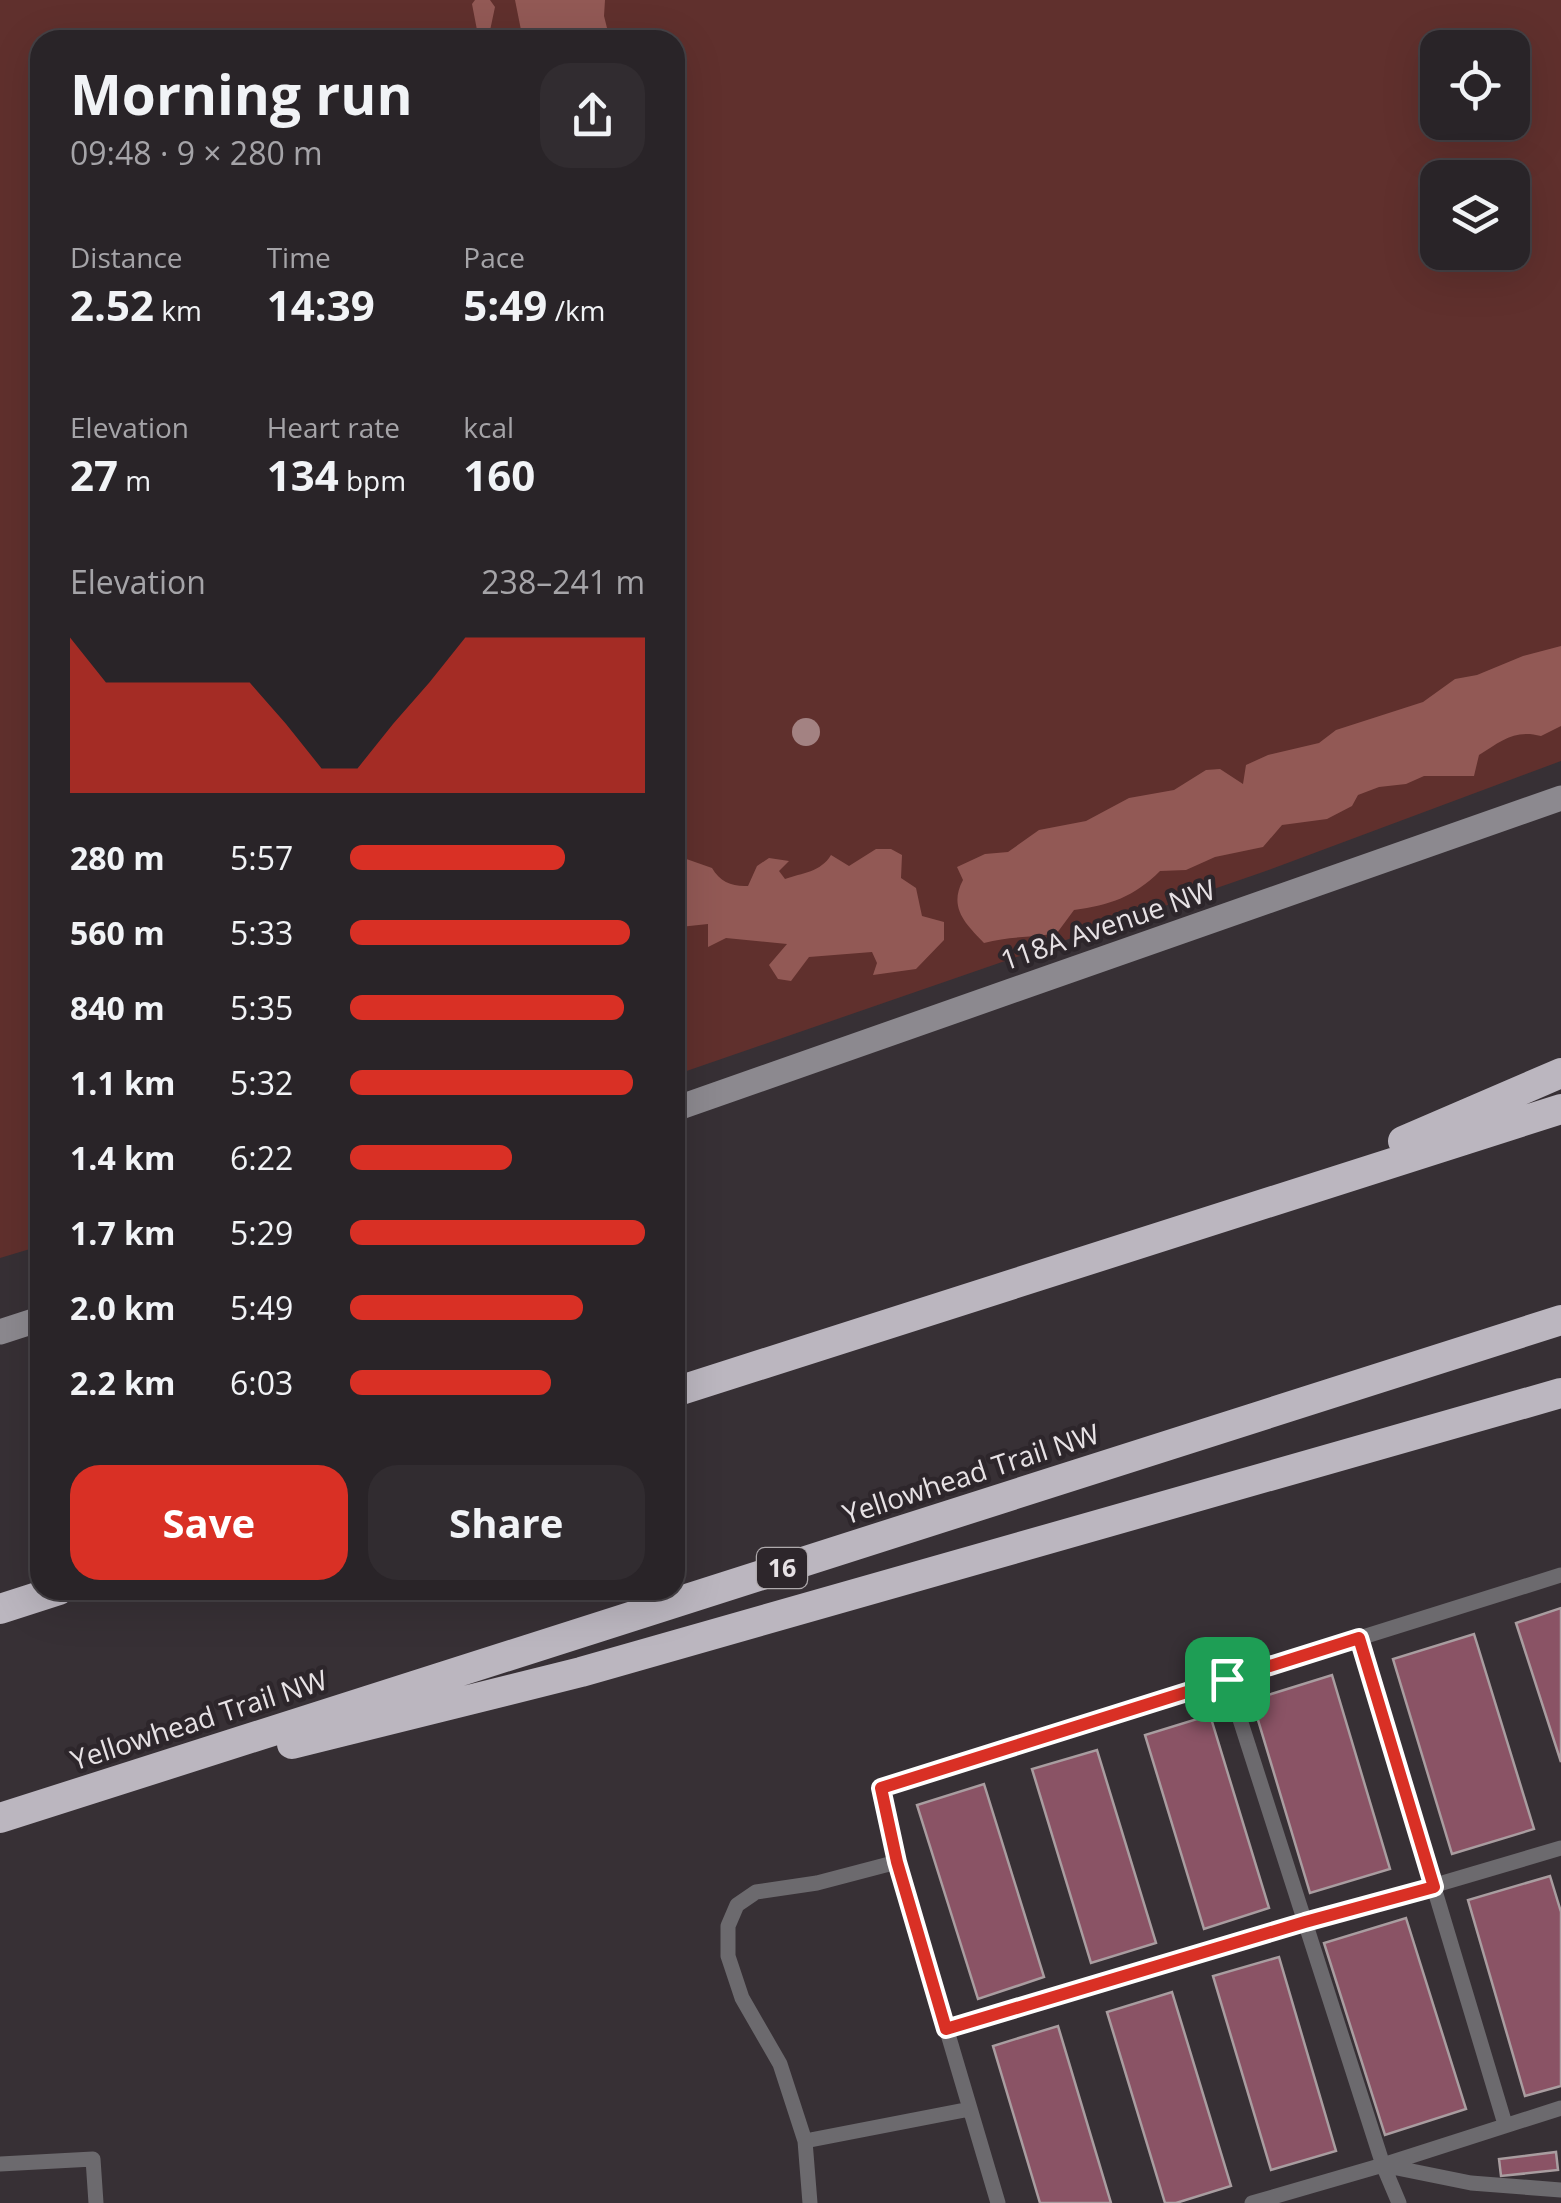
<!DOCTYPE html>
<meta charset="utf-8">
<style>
:root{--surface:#292428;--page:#312c30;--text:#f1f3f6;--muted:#a5a4a8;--line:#454145;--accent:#d93025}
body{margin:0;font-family:"Open Sans",sans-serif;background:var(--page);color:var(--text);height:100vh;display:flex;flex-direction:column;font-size:38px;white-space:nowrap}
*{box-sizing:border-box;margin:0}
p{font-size:32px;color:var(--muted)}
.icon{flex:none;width:55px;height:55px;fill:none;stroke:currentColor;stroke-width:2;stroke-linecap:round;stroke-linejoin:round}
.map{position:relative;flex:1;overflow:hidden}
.sheet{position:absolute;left:30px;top:30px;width:655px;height:1570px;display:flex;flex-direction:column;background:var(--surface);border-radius:30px;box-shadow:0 10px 40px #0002,0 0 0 2px var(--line)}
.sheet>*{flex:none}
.fabs{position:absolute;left:1420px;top:30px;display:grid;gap:20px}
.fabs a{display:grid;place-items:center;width:110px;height:110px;border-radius:20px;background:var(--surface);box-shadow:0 10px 40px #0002,0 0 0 2px var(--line);font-size:50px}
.pin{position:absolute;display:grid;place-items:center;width:85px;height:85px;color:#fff;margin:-42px;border-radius:20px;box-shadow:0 5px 15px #0006}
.round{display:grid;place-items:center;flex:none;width:105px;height:105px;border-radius:30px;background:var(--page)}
.headline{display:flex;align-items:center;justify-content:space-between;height:170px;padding:0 40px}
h1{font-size:55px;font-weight:700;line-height:75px}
.stats{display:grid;grid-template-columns:repeat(3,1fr);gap:15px;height:170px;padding:10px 40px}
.stats div{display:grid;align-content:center}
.stats b{font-size:42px;font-weight:700}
.stats small{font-size:28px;font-weight:400}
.stats p{font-size:28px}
.chart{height:280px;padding:20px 40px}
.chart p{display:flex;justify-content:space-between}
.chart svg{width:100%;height:180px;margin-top:10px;fill:var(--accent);opacity:.7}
.action{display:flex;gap:20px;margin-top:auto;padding:20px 40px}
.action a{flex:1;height:115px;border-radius:30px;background:var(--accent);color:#fff;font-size:40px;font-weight:700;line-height:115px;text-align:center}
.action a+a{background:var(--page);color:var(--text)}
ul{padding:0 40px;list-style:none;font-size:32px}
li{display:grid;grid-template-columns:160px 120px 1fr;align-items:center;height:75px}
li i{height:25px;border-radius:12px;background:var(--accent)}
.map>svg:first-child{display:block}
.green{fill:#60302d;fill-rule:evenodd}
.forest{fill:#925955}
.building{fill:#8a5365;stroke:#a99da0;stroke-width:2.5}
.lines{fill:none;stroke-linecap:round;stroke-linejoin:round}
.lane{stroke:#6c6a6e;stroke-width:15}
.secondary{stroke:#8c898f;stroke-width:25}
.highway{stroke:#bbb6bf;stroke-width:30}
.tree{fill:#a38282}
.route-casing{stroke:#fff;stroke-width:20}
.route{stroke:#d93025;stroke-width:12}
.labels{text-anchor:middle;stroke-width:9;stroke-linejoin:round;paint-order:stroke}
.shield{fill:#2d262b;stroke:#afaaad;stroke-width:2.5}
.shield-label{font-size:25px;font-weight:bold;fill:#e7e2e5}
.street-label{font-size:28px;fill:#e7e2e5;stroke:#2d262b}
</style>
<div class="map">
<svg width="1561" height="2203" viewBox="0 0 1561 2203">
<rect width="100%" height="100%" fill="#373035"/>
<path class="green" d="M 0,0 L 1561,0 L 1561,761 L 1263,872 L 675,1075 L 675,40 L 40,40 L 40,1246 L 0,1258 ZM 1438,48 L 1512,48 L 1512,122 L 1438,122 ZM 1438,178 L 1512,178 L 1512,252 L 1438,252 Z"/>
<path class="forest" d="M 475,0 L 490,0 L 495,7 L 488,40 L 475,40 L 477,30 L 472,4 Z
M 515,0 L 605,0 L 604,16 L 610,40 L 523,40 Z
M 1561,646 L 1561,726 L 1541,736 C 1515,729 1501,741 1479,755 L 1474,776 L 1424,776 L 1406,784 L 1379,787 L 1358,795 L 1352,806 L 1327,819 L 1282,825 L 1263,847 L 1215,857 L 1186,870 L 1160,871 C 1134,897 1110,905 1074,910 L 1057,933 C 1031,938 1009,936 984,943 C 966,924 948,908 963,880 L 957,867 L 985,854 L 1008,852 L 1039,830 L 1086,821 L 1129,798 L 1174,790 L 1206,770 L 1220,769 L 1243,784 L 1246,765 L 1268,755 L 1319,743 L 1336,730 L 1423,702 L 1455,679 L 1477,675 L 1523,656 Z
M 876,849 L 891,849 L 902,855 L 901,878 L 916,888 L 922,916 L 944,922 L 944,940 L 916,969 L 873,975 L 877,963 L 872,952 L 809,957 L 791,981 L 778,979 L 769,965 L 787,944 L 726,938 L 708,947 L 708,924 L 680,927 L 675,920 L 675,855 L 712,868 C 720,882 733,887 748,886 L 757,866 L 769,858 L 789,861 L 779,871 L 785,879 C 802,873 821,872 831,855 L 849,866 Z"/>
<path class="building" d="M 1561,1608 L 1561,1762 L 1516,1623 Z
M 1474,1634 L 1534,1829 L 1452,1854 L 1393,1659 Z
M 1332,1675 L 1390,1869 L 1310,1893 L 1252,1700 Z
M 1210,1715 L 1269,1908 L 1204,1929 L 1145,1735 Z
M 1097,1750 L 1156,1943 L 1091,1963 L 1032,1769 Z
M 984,1784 L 1044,1977 L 978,1999 L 917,1805 Z
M 1550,1876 L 1561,1912 L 1561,2086 L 1525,2096 L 1468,1900 Z
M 1406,1918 L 1466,2109 L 1385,2135 L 1324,1943 Z
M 1279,1957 L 1336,2151 L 1271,2170 L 1213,1976 Z
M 1172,1992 L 1231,2186 L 1176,2203 L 1165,2203 L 1107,2012 Z
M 1058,2026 L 1111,2203 L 1040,2203 L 993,2046 Z
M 1556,2152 L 1558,2170 L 1501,2176 L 1499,2159 Z"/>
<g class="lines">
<path class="lane" d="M 1359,1638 L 1505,2124
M 1227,1679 L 1383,2165 L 1399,2203
M 947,2029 L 1561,1848
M 805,2141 L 970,2109
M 0,2164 L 93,2159 L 96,2203
M 1387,2166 L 1471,2183 L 1561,2190
M 810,2203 L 805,2141 L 780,2064 L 742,1998 L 728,1956 L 728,1926 L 737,1905 L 756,1892 L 817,1883 L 897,1862
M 998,2203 L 897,1862 L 881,1788 L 1561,1575
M 1252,2203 L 1383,2165 L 1561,2108"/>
<path class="secondary" d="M 675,1109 L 1561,798
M 0,1332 L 40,1319"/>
<path class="highway" d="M 1403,1141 L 1561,1073
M 675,1392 L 1561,1109
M 0,1609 L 59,1590
M 292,1744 L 581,1672 L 1561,1393
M 0,1818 L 1561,1320"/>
</g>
<circle class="tree" cx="806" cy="732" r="14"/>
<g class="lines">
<defs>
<path id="route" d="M 1359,1638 L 1434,1887 L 1305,1922 L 946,2029 L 897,1862 L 881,1788 Z"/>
</defs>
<use href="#route" class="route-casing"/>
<use href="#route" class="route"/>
</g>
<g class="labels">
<rect class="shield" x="757" y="1548" width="50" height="40" rx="8"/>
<g class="shield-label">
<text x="782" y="1577">16</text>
</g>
<g class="street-label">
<text transform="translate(1108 925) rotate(-19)" y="10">118A Avenue NW</text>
<text transform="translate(971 1474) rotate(-18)" y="10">Yellowhead Trail NW</text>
<text transform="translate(199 1720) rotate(-18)" y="10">Yellowhead Trail NW</text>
</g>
</g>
</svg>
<div class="fabs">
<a><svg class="icon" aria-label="locate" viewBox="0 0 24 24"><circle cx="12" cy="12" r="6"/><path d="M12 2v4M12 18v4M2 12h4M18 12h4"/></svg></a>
<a><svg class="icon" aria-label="layers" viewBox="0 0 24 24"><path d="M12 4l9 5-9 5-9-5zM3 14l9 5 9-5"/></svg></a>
</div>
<div class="pin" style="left:1227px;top:1679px;background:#1e9e55"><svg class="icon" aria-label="arrive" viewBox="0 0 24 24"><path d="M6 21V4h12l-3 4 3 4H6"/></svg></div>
<section class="sheet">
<div class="headline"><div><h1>Morning run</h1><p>09:48 · 9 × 280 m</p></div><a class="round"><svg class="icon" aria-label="share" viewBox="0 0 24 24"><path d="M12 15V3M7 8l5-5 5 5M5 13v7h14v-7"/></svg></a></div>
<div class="stats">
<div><p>Distance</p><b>2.52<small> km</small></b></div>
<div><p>Time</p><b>14:39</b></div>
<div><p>Pace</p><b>5:49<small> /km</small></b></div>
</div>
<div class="stats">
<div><p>Elevation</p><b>27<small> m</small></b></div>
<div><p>Heart rate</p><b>134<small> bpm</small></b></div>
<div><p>kcal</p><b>160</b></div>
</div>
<div class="chart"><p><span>Elevation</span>238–241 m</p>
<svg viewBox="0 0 160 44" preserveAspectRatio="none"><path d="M0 44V6L10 17L20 17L30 17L40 17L50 17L60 27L70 38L80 38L90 27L100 17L110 6L120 6L130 6L140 6L150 6L160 6V44z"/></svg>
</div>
<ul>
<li><b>280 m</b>5:57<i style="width:73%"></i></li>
<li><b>560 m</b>5:33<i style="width:95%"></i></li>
<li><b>840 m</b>5:35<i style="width:93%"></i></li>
<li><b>1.1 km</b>5:32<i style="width:96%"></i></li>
<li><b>1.4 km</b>6:22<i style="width:55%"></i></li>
<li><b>1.7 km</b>5:29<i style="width:100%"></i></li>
<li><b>2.0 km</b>5:49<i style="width:79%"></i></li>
<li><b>2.2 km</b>6:03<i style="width:68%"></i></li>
</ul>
<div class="action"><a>Save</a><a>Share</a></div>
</section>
</div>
